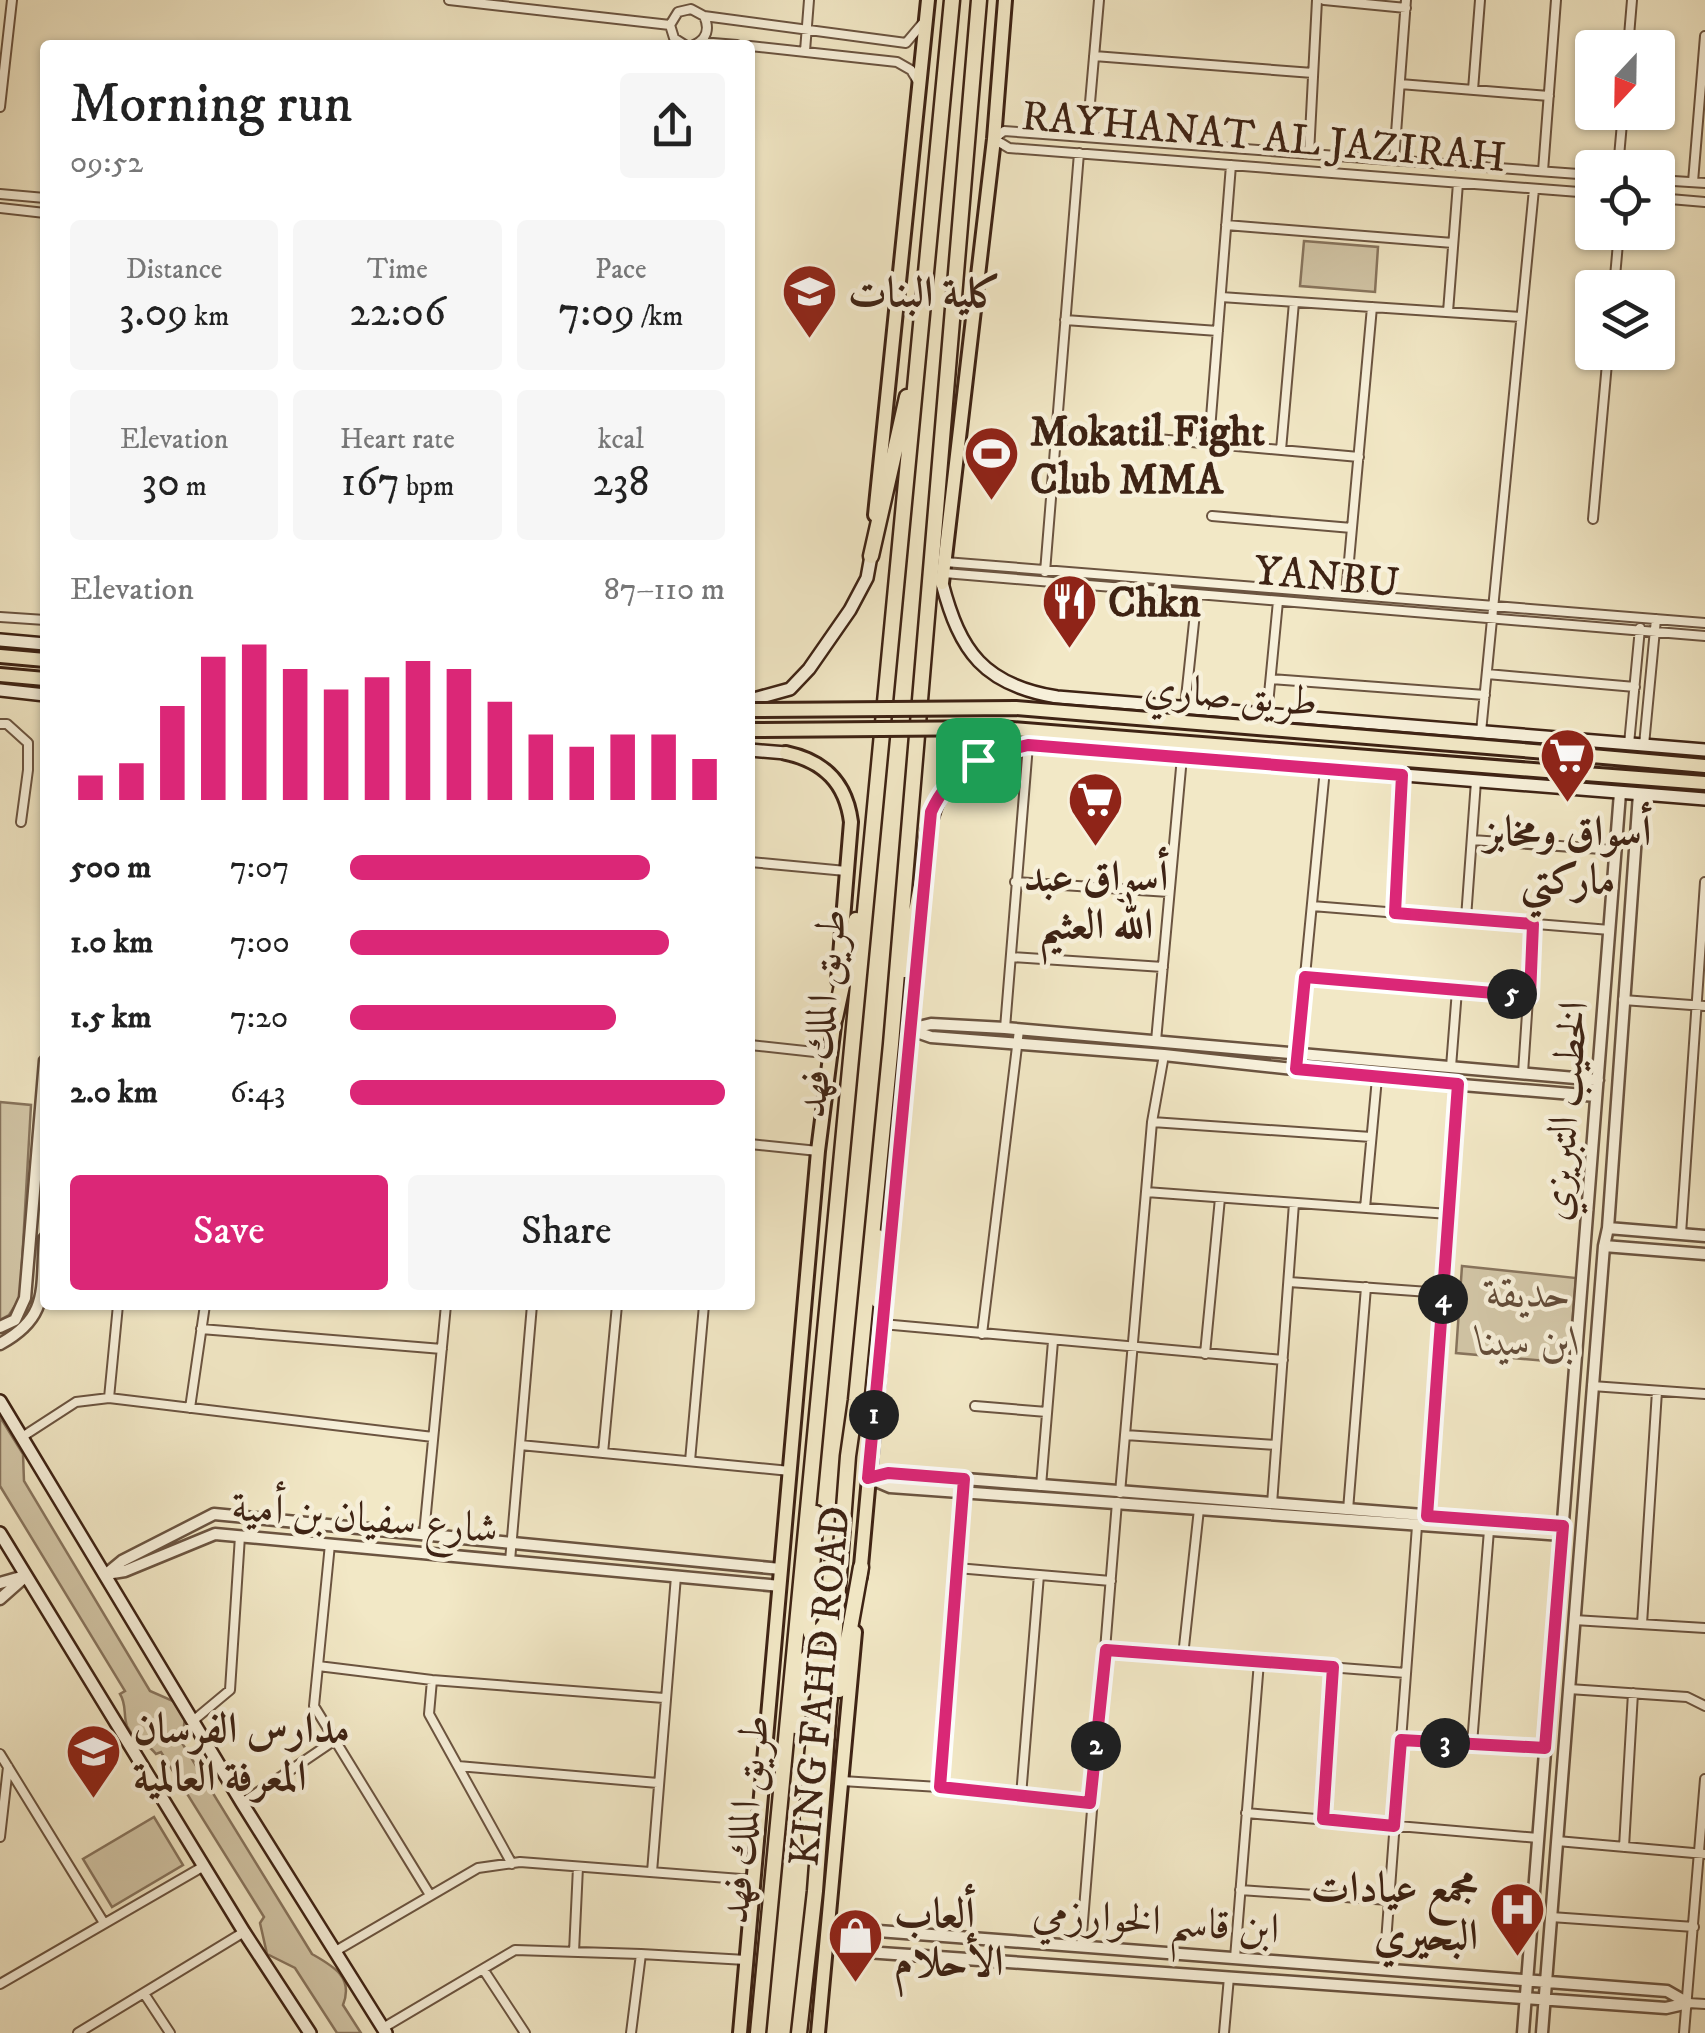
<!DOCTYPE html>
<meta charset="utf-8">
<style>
:root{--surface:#fff;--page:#f6f6f6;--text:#222;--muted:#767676;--accent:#db2777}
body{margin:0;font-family:"IM FELL DW Pica",Amiri,serif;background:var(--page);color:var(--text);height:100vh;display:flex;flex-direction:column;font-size:38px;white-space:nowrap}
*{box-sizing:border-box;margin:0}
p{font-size:32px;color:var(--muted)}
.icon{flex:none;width:55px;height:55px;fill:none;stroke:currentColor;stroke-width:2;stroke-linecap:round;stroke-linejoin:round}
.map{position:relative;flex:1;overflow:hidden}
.drawer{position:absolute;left:40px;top:40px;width:715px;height:1270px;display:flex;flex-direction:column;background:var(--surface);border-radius:10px;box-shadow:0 2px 8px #0004}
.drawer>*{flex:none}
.needle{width:65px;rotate:202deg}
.fabs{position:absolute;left:1575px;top:30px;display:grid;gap:20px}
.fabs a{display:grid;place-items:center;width:100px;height:100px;border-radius:10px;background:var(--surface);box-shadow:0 2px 8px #0004;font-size:50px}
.pin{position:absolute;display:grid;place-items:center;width:85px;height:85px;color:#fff;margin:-42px;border-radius:20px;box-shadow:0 5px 15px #0006}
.km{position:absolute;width:50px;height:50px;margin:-25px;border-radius:50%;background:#222;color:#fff;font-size:28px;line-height:50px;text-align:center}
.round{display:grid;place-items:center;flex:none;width:105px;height:105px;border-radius:10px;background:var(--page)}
.head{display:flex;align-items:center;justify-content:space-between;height:170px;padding:0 30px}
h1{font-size:55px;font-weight:600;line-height:75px}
.metrics{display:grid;grid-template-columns:repeat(3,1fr);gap:15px;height:170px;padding:10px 30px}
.metrics div{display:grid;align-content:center;border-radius:10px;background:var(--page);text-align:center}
.metrics b{font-size:42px;font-weight:600}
.metrics small{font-size:28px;font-weight:400}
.metrics p{font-size:28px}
.chart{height:280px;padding:20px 30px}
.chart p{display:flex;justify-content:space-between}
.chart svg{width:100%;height:180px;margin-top:10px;stroke:var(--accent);stroke-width:6}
.primary-button{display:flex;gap:20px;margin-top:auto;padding:20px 30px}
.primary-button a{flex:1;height:115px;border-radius:10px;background:var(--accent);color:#fff;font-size:40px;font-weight:600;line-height:115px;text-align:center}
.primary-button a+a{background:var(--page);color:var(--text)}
ul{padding:0 30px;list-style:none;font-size:32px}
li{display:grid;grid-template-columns:160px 120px 1fr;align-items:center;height:75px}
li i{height:25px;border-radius:12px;background:var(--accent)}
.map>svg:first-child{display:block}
.green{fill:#d3c7a8;stroke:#88755e;stroke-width:2.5}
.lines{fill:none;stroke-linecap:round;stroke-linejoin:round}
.minor-casing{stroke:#6b5440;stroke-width:12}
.tertiary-casing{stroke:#6b5440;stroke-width:15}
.secondary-casing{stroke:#3e2314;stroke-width:16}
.primary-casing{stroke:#3e2314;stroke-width:18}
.trunk-casing{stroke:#3e2314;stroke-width:19}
.minor{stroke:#f7f0da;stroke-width:8}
.tertiary{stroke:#f7f0da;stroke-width:10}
.secondary{stroke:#f7f0da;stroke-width:11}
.primary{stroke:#f2e8c6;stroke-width:12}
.trunk{stroke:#f2e8c6;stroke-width:14}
.primary-bridge-casing{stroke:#3e2314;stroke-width:18;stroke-linecap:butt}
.primary-bridge{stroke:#f2e8c6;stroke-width:12}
.route-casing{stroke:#fff;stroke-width:20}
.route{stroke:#db2777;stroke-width:12}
.labels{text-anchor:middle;stroke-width:9;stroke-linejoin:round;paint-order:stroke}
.street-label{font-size:42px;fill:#3e2314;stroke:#f7f0da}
.poi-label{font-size:42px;font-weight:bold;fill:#3e2314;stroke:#f7f0da;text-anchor:start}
.park-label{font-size:42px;font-style:italic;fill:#634c39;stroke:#f7f0da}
</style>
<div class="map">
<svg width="1705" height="2033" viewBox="0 0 1705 2033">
<rect width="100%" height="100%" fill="#f2e8c6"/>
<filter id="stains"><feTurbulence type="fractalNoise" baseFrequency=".002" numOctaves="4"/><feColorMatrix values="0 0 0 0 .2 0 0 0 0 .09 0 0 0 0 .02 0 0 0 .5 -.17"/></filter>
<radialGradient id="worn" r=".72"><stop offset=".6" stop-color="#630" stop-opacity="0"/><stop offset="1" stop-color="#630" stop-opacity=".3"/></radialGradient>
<path class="green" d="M 1304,241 L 1378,247 L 1375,292 L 1300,286 Z
M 0,1102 L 31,1105 L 20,1298 L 9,1315 L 0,1320 Z
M 1462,1266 L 1576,1278 L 1569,1363 L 1456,1353 Z
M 0,1417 L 23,1454 L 24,1481 L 150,1691 L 173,1701 L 185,1717 L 182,1743 L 312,1954 C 333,1966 354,1977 343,2005 L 361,2033 L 337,2033 L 295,1968 L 267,1954 L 260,1923 L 264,1917 L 161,1752 L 156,1754 C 147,1742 134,1741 127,1726 C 123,1715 127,1705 120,1694 L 125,1691 L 0,1486 Z
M 154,1817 L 183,1865 L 112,1907 L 83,1859 Z"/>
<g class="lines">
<defs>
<path id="minor" d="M 449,0 L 670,25
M 1324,0 L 1406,8
M 704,16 L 906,43 L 922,24
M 701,42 L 737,45
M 685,45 L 674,38 L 670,25 L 678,12 L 691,9 L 704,16 C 710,29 707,39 694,45
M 750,46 L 897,62 L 911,70 L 917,80
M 1628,48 L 1632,0
M 805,51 L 809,0
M 1094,56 L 1313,73
M 1400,84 L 1549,96
M 1473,90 L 1480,0
M 0,107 L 12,0
M 1087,137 L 1099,0
M 1309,154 L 1317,0
M 1394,160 L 1406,0
M 1618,168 L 1623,112
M 1543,171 L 1556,0
M 1592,175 L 1004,131 L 994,139 L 1009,148 L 1592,193
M 1658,180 L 1705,183
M 1693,182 L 1705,36
M 0,194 L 45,198
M 1658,198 L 1705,202
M 0,208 L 45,213
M 1226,225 L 1453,243
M 1614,288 L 1619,232
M 1221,297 L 1521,317
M 1448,312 L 1458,183
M 1065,320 L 1218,331
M 1057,430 L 1359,457
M 1209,443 L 1231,165
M 1281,450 L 1294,302
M 1212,516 L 1352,528
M 1593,519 L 1608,352
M 945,562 L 1705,623
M 1045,572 L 1079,153
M 944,573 L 1705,636
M 1346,594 L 1372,307
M 0,617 L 45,620
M 1487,674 L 1635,687
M 1271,679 L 1485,695
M 1185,707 L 1197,594
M 1267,715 L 1278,601
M 0,724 L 7,724 L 28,743 L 28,770 L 21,822
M 1481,732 L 1534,189
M 1629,744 L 1640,628
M 1644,745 L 1656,619
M 1472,840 L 1616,850
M 750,862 L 846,871
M 1015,882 L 1169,892
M 1312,906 L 1610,930
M 1395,913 L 1403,775
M 1466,918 L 1476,781
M 1011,957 L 1163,967
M 1305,977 L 1530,996
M 1623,1000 L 1705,1006
M 1005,1028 L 1028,745
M 1156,1041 L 1182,757
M 750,1045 L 833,1054
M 1451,1067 L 1457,990
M 1296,1069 L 1325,769
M 1523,1073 L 1533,924
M 1152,1122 L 1371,1137
M 750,1144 L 818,1151
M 1146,1192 L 1449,1214
M 1365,1208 L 1377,1078
M 1681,1234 L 1705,882
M 1289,1282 L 1443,1293
M 882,1324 L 1283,1360
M 201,1329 L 442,1349
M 982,1334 L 1019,1030
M 1205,1354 L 1220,1198
M 1592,1386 L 1705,1394
M 109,1398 L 118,1305
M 975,1406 L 1047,1412
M 190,1408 L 205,1305
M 1125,1435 L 1276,1445
M 22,1437 L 76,1402 L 109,1398 L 433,1437
M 520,1445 L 790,1471
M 603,1453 L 617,1305
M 690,1461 L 704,1305
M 1041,1486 L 1053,1341
M 1120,1493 L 1152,1122 L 1164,1055
M 1272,1504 L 1294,1203
M 1348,1510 L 1366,1287
M 1427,1516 L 1458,1084
M 424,1534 L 446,1305
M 330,1544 L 314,1706 L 430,1895
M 510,1561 L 532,1305
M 957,1568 L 1111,1581
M 1574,1620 L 1705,1628
M 1642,1624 L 1657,1391
M 1106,1650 L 1406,1673
M 1183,1656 L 1199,1509
M 318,1666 L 432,1680 L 664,1698
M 432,1680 L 429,1714 L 512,1864
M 1569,1689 L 1687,1697 L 1705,1706
M 194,1720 L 230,1690 L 240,1536
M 1401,1740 L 1545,1748
M 1472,1744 L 1489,1530
M 0,1754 L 104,1923
M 458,1766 L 658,1783
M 842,1781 L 939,1787 L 1090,1803
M 939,1787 L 963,1487
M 1021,1796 L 1039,1575
M 242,1803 L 335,1740
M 1246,1813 L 1538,1838
M 1323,1819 L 1333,1667
M 0,1837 L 8,1767
M 1557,1841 L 1705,1854
M 1624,1847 L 1633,1693
M 652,1872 L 676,1576
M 1240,1890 L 1389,1900
M 1551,1917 L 1694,1927
M 1081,1946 L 1117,1502
M 334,1952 L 478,1868 L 520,1862 L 754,1880
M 574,1952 L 578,1867
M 1235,1958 L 1259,1662
M 483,1969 L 525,2033
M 1384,1969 L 1417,1526
M 0,1984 L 204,1866
M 145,1995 L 170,2033
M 1688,2003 L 1705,2004
M 383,2028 L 515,1950 L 641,1954
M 78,2033 L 244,1932
M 631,2033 L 641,1954 L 746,1960
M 1224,2033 L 1229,1977
M 1684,2033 L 1705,1779"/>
<path id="tertiary" d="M 910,1029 L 931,1024 L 1005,1028 L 1598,1080
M 911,1030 L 931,1037 L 1164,1055 L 1377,1078 L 1596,1096
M 1608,1228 L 1705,1236
M 1604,1246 L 1705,1254
M 0,1327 L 15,1320 L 25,1298 L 45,1061
M 0,1344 C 50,1317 41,1289 45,1238
M 869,1478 L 890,1487 L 1562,1535
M 870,1478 L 889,1473 L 1563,1526
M 106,1574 L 125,1571 L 215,1534 L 780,1586
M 105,1575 L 122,1561 L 214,1514 L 781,1569
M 0,1583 L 21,1577
M 0,1599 L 26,1576
M 852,1929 L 1667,1991 L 1688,2003 L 1666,2008 L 852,1951 L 828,1934 Z
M 1523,2033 L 1620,793
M 1542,2033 L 1604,1246 L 1608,1228 L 1639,794"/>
<path id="secondary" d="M 942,583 C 960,652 984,685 1057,697 L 1705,750
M 0,640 L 45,644
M 0,690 L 45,695
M 750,700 L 790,689 L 809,669 L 850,610 L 867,578 L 871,556
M 1028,745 L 1705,799
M 750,750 L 786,753
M 0,1401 L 242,1803 L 386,2033
M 0,1533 L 244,1932 L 310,2033"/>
<path id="primary" d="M 875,515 L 928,0
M 942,583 L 994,139 L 1005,0
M 0,656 L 45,660
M 0,675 L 45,679
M 786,753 C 824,761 846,783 851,822 L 838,980
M 1558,753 L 1705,766
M 1559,772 L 1705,783
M 922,885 C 929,798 936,766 1028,745
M 877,1301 L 878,1236
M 860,1577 L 919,925
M 740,2033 L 818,1151 L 836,1010
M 818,2033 L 855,1632"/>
<path id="trunk" d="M 871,556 L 907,397
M 905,970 L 923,875
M 835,1018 L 856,920
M 816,1513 L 808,1625 L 811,1634 L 817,1635 L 826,1623 L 832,1564
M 839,1690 L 861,1567
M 796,1726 L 807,1658 L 811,1654 L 818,1655 L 821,1667 L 807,1809 L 812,1855
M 758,2033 L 952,0
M 799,2033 L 815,1891 L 848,1456 L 856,1400 L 891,1044 L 979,0"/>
</defs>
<use href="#minor" class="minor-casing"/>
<use href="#tertiary" class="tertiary-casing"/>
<use href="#secondary" class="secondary-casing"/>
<use href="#primary" class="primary-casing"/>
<use href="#trunk" class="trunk-casing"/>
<use href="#minor" class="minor"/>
<use href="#tertiary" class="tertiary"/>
<use href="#secondary" class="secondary"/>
<use href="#primary" class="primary"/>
<use href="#trunk" class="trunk"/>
<defs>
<path id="primary-bridge" d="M 750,710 L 1016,708 L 1558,753
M 750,730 L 1000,728 L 1559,772"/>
</defs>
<use href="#primary-bridge" class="primary-bridge-casing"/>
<use href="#primary-bridge" class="primary-bridge"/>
</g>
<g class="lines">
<defs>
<path id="route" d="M 1028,745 L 1402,775 L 1395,913 L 1533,924 L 1530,996 L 1305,977 L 1296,1069 L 1458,1084 L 1427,1516 L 1563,1526 L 1545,1748 L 1401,1740 L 1394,1826 L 1323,1819 L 1333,1667 L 1106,1650 L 1090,1803 L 940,1787 L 964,1479 L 888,1473 L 868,1478 L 931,812 C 950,769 985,755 1028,745 Z"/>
</defs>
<use href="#route" class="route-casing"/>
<use href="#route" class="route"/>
</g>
<defs>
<symbol id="university-pin" viewBox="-11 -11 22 30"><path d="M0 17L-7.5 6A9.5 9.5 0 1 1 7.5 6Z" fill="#8f2418" stroke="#f7f0da"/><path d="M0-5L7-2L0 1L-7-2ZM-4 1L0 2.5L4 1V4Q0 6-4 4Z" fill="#fff"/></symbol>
<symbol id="stadium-pin" viewBox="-11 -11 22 30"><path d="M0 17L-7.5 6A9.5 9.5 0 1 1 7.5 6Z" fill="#8f2418" stroke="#f7f0da"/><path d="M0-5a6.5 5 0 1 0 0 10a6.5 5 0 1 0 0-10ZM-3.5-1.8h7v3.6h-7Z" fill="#fff"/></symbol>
<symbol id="restaurant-pin" viewBox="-11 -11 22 30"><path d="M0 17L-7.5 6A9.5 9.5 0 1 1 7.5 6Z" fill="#8f2418" stroke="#f7f0da"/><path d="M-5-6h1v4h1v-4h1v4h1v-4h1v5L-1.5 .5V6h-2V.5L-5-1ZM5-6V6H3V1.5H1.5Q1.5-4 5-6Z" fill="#fff"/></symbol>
<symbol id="supermarket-pin" viewBox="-11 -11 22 30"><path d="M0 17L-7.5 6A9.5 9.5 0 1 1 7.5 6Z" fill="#8f2418" stroke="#f7f0da"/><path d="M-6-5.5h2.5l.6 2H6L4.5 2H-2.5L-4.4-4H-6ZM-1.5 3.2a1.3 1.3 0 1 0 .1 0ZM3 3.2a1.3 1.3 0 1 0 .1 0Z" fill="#fff"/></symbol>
<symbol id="school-pin" viewBox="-11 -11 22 30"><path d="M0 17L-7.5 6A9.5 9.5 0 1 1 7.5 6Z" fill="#8f2418" stroke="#f7f0da"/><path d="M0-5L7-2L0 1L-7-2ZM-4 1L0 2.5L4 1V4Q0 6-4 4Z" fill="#fff"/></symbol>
<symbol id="hospital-pin" viewBox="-11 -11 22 30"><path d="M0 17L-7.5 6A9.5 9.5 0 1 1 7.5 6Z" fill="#8f2418" stroke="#f7f0da"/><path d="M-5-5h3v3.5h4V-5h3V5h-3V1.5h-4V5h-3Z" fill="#fff"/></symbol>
<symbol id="shop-pin" viewBox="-11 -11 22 30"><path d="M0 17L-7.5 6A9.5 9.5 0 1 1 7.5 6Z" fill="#8f2418" stroke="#f7f0da"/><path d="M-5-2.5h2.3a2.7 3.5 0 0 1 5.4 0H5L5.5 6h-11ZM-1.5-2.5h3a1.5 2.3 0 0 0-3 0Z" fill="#fff"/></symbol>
</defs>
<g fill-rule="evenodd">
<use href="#university-pin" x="778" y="260" width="63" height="86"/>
<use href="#stadium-pin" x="960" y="422" width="63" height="86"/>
<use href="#restaurant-pin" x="1038" y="570" width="63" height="86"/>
<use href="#supermarket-pin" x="1536" y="724" width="63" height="86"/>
<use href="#supermarket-pin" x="1064" y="768" width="63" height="86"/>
<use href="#school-pin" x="62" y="1720" width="63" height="86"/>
<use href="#hospital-pin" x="1486" y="1878" width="63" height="86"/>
<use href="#shop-pin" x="824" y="1904" width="63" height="86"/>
</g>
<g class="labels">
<g class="street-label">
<text transform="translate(1264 135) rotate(5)" y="15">RAYHANAT AL JAZIRAH</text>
<text transform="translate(1327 575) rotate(5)" y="15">YANBU</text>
<text transform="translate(1231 693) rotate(5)" y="15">طريق صاري</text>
<text transform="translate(820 1013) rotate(-84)" y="15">طريق الملك فهد</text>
<text transform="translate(1563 1111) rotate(-85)" y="15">الخطيب التبريزي</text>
<text transform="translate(365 1516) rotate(5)" y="15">شارع سفيان بن أمية</text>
<text transform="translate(818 1686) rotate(-85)" y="15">KING FAHD ROAD</text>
<text transform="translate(743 1819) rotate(-84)" y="15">طريق الملك فهد</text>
<text transform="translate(1156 1919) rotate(4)" y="15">ابن قاسم الخوارزمي</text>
</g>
<g class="poi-label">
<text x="848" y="306">كلية البنات</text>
<text x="1030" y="445">Mokatil Fight<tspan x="1030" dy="48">Club MMA</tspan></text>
<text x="1108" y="616">Chkn</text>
<text x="1568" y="845" text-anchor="middle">أسواق ومخابز<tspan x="1568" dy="48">ماركتي</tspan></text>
<text x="1096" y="890" text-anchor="middle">أسواق عبد<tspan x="1096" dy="48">الله العثيم</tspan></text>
<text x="133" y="1742">مدارس الفرسان<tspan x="133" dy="48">المعرفة العالمية</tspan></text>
<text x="1478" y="1901" text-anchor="end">مجمع عيادات<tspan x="1478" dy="48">البحيري</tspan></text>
<text x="894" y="1927">ألعاب<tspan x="894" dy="48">الأحلام</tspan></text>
</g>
<g class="park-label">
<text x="1529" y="1307">حديقة<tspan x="1529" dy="48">ابن سينا</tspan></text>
</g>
</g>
<rect width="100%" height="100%" filter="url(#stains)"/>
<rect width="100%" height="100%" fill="url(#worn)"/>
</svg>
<div class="fabs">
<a><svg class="needle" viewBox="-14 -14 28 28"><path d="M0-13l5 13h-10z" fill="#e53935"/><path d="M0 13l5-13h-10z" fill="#767676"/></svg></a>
<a><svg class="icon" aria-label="locate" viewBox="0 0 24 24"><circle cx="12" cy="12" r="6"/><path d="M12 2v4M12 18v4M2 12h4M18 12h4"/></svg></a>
<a><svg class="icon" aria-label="layers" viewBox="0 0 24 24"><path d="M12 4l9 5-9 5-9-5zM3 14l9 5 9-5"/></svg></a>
</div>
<div class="pin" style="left:978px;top:760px;background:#1e9e55"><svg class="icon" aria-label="arrive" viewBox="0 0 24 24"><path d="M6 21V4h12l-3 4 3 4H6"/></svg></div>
<b class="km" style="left:874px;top:1415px">1</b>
<b class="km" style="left:1096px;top:1746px">2</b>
<b class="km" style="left:1445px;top:1743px">3</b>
<b class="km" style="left:1443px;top:1299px">4</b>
<b class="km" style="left:1512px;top:994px">5</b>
<section class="drawer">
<div class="head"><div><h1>Morning run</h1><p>09:52</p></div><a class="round"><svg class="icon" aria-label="share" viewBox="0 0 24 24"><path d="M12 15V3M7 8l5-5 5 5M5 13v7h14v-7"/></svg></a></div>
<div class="metrics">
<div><p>Distance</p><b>3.09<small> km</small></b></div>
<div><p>Time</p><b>22:06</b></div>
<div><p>Pace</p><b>7:09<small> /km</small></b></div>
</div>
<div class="metrics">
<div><p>Elevation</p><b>30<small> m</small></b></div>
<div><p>Heart rate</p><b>167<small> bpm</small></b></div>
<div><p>kcal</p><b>238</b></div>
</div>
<div class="chart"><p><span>Elevation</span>87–110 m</p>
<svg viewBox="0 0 160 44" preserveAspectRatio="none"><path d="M5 44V38M15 44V35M25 44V21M35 44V9M45 44V6M55 44V12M65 44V17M75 44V14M85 44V10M95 44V12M105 44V20M115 44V28M125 44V31M135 44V28M145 44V28M155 44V34"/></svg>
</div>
<ul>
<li><b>500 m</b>7:07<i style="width:80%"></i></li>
<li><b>1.0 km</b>7:00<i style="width:85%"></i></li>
<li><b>1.5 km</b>7:20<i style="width:71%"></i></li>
<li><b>2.0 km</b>6:43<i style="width:100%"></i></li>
</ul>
<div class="primary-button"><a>Save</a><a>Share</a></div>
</section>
</div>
